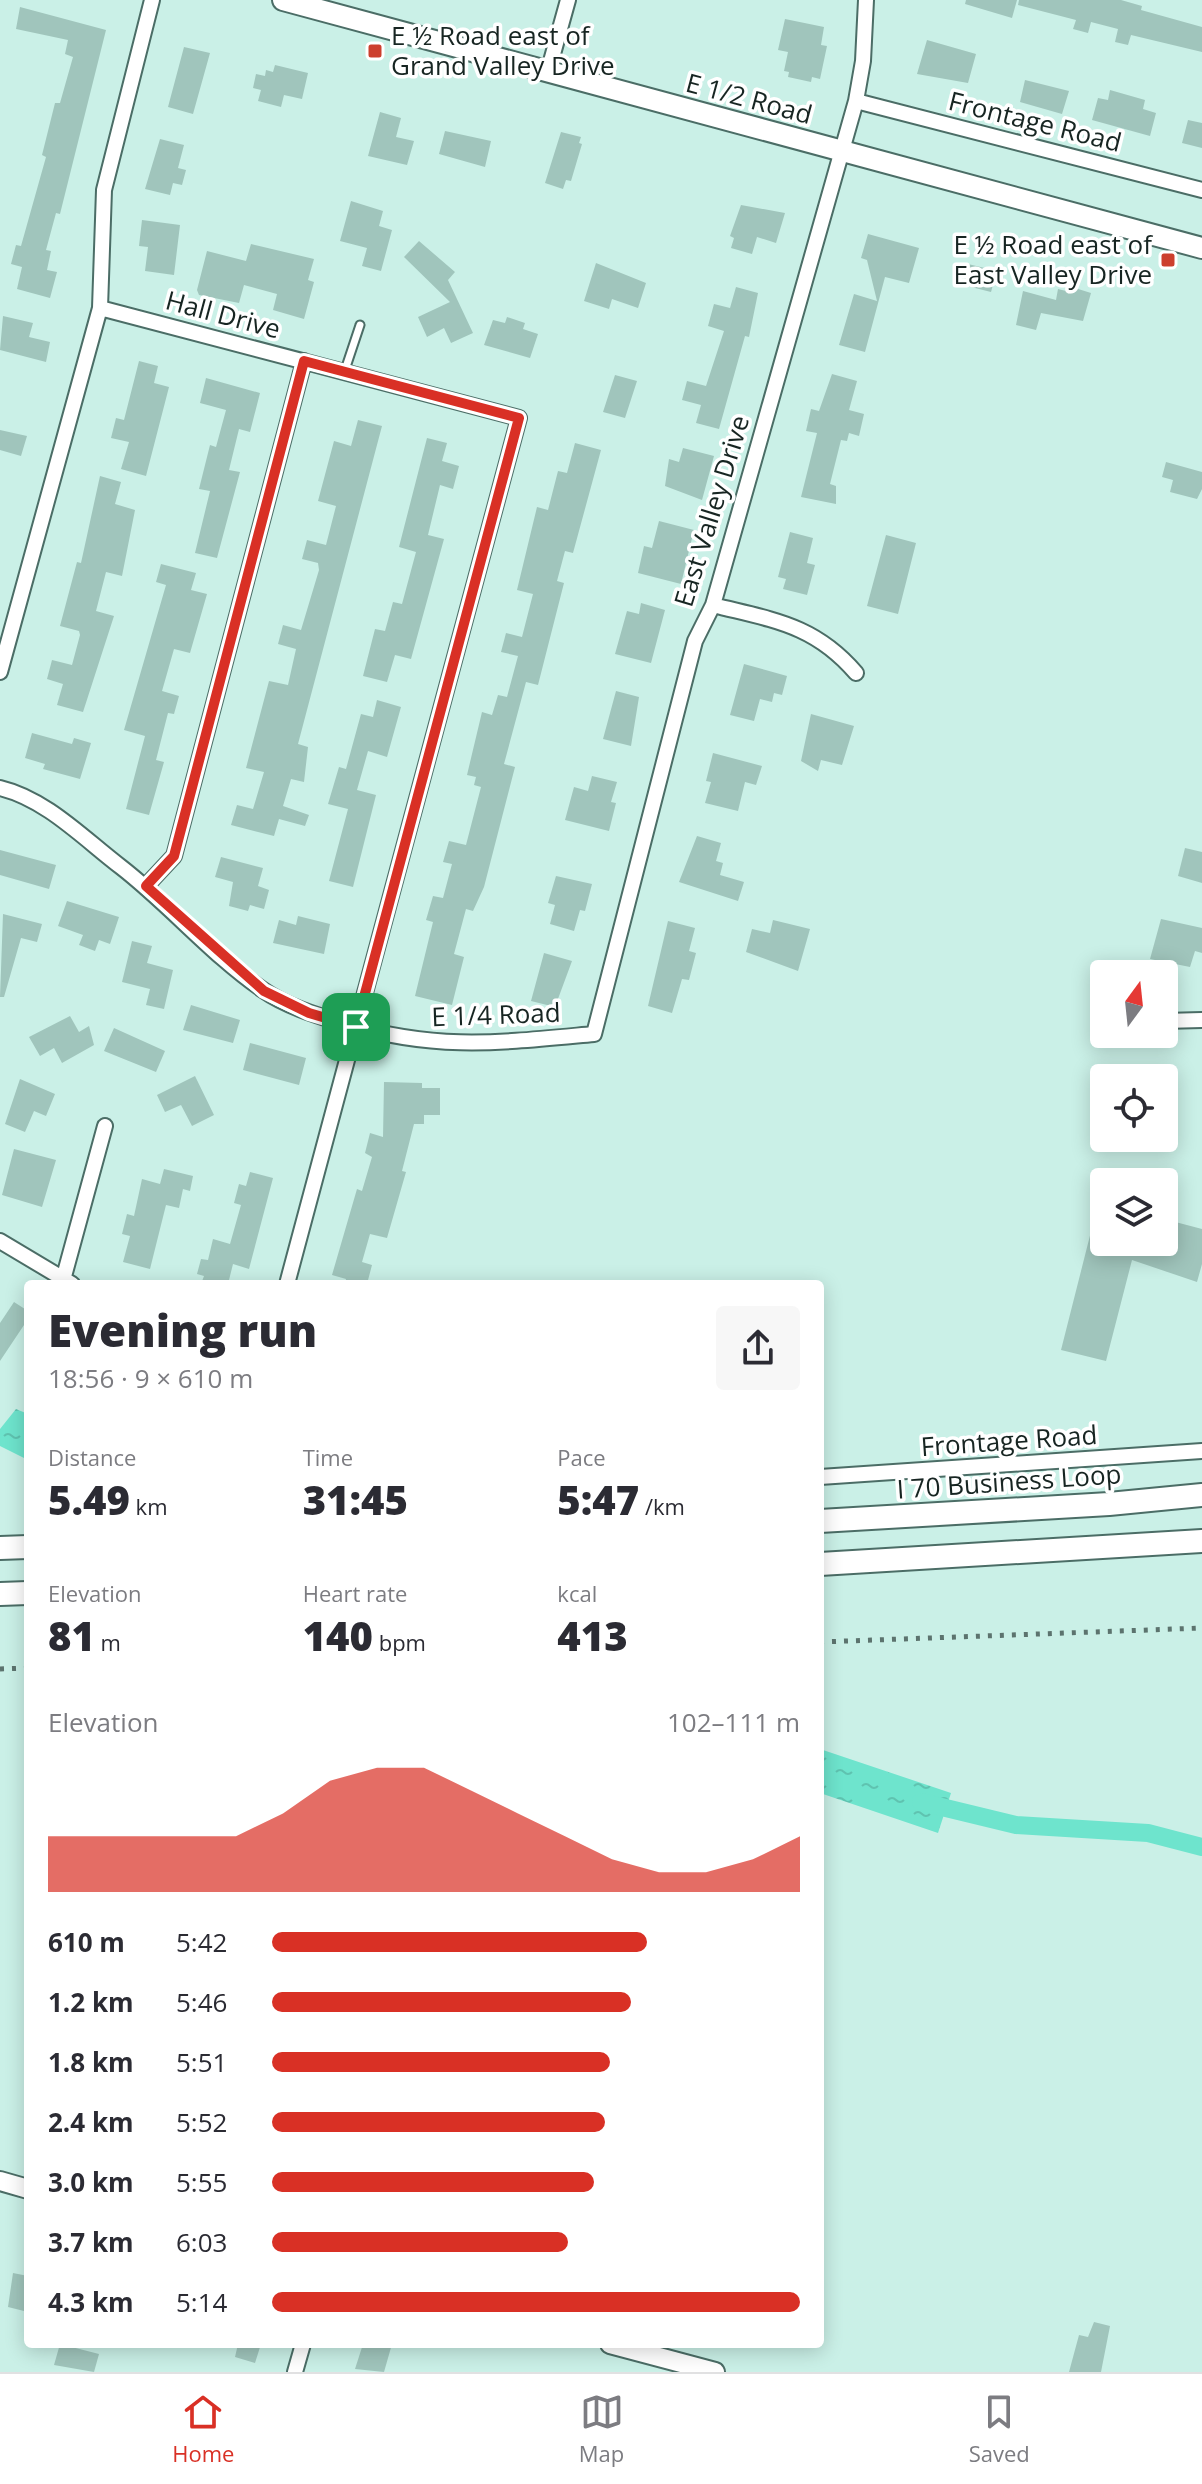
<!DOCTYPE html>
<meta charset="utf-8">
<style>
:root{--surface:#fff;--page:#f7f7f7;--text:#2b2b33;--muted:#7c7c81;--line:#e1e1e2;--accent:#d93025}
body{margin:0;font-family:"Open Sans",sans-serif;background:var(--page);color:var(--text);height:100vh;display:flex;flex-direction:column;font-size:30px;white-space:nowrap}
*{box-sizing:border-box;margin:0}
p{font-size:26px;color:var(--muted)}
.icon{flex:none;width:44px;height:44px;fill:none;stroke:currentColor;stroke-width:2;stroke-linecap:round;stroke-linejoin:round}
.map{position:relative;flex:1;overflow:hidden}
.panel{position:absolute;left:24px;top:1280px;width:800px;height:1068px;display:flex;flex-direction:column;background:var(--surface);border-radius:8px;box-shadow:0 4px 20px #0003}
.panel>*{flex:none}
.needle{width:52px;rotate:15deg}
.buttons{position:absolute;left:1090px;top:960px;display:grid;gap:16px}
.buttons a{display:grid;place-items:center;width:88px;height:88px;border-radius:8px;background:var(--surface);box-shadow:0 4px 20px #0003;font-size:40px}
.pin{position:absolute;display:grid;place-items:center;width:68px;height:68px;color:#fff;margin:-34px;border-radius:16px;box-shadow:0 4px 12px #0006}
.round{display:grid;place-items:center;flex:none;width:84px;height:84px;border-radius:8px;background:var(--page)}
.summary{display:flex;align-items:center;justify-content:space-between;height:136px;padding:0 24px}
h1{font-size:44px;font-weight:800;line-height:60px}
.metrics{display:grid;grid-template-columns:repeat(3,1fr);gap:12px;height:136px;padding:8px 24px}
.metrics div{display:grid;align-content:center}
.metrics b{font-size:40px;font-weight:800}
.metrics small{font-size:22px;font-weight:400}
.metrics p{font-size:22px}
.chart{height:224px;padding:16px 24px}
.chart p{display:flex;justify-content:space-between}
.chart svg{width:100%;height:144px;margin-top:8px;fill:var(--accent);opacity:.7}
ul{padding:0 24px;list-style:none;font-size:26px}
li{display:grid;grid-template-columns:128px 96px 1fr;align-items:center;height:60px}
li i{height:20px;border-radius:10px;background:var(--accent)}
.tabs{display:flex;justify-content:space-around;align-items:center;height:112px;border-top:2px solid var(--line);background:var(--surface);font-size:22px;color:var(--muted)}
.tabs a{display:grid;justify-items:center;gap:4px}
.tabs .active{color:var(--accent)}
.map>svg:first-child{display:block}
.water{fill:url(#water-ripples)}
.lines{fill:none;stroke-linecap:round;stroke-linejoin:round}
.canal{stroke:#6ee4cd;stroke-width:18}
.building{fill:#a0c5bc}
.service-casing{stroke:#4b6d66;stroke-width:11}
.minor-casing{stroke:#4b6d66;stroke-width:18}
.tertiary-casing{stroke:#4b6d66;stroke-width:22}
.secondary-casing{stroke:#4b6d66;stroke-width:24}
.primary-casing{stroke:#4b6d66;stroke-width:26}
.service{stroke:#fff;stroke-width:7}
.minor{stroke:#fff;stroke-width:14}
.tertiary{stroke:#fff;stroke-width:18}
.secondary{stroke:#fff;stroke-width:20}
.primary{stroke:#fff;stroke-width:22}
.rail{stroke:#5c736e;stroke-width:5;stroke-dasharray:4 8;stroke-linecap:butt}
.route-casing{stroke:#fff;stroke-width:16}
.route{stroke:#d93025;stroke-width:10}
.poi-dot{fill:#cc3f2e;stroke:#fff;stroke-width:3}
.labels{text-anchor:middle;stroke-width:7;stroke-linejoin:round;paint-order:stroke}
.poi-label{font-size:26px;fill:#172522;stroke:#fff;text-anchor:start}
.street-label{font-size:26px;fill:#172522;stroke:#fff}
</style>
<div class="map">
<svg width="1202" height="2372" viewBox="0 0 1202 2372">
<defs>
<pattern id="water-ripples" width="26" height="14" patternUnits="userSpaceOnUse" patternTransform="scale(2)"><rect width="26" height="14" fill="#6ee4cd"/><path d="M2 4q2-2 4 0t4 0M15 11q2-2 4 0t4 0" fill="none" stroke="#5fc3b0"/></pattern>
</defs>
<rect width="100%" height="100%" fill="#caf0e7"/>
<path class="water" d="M 16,1409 L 28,1414 L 28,1460 L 0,1446 L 0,1429 Z
M 820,1749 L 951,1793 L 938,1833 L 820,1793 Z"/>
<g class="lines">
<path class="canal" d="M 921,1802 L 1016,1825 L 1148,1833 L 1202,1847"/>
</g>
<path class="building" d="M 966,0 L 1017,0 L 1012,18 L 965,4 Z
M 1019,0 L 1121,0 L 1142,6 L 1141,10 L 1202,27 L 1202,52 L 1131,35 L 1128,45 L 1115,42 L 1118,29 L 1091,22 L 1088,33 L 1073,29 L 1076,20 L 1018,5 Z
M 20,7 L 106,30 L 60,214 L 56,213 L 46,250 L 51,251 L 47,270 L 57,272 L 50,298 L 17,289 L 22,267 L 11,264 L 16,245 L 21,246 L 46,157 L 42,155 L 55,103 L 60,103 L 73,57 L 65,54 L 68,40 L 16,29 Z
M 785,19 L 824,27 L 821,45 L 827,46 L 820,79 L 812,77 L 811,82 L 788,77 L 789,72 L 784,71 L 788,52 L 778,50 Z
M 927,40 L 976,54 L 968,83 L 917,74 Z
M 184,47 L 210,53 L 193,114 L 168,107 Z
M 275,65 L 308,73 L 302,99 L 284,95 L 281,107 L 258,101 L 261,90 L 253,88 L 256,74 L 265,76 L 266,70 L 273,72 Z
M 1025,80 L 1069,91 L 1062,114 L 1020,102 Z
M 1110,90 L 1145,100 L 1143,109 L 1156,113 L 1150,136 L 1092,120 L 1098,98 L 1108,100 Z
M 380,112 L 401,118 L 396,137 L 414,141 L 407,165 L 368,156 Z
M 1188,120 L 1202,123 L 1202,148 L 1182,143 Z
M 445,131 L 491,141 L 485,167 L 439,154 Z
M 561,132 L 581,137 L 579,143 L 582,144 L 571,181 L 566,180 L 563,189 L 545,183 Z
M 160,139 L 184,145 L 178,168 L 186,170 L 182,185 L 173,183 L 170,195 L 145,189 Z
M 351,201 L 383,211 L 379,226 L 392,230 L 381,271 L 362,266 L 367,248 L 340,241 Z
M 741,205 L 785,213 L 776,243 L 757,237 L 752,254 L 731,248 L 734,238 L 730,236 Z
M 142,220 L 180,225 L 174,275 L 145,271 L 148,247 L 139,246 Z
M 868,234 L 919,248 L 909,283 L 885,277 L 865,352 L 839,345 L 854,294 L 877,301 L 867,260 L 861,258 Z
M 419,241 L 455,272 L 448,280 L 473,333 L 451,343 L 444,328 L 427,337 L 418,317 L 450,302 L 404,257 Z
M 251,244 L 314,259 L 308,280 L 314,282 L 304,319 L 273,310 L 277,294 L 244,285 L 239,303 L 199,295 L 197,290 L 207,251 L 246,261 Z
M 596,263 L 646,283 L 638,308 L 612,299 L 609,309 L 584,301 Z
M 968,264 L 997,271 L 991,292 L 963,285 Z
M 736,287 L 758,293 L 749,337 L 745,336 L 719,429 L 696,423 L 701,405 L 682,400 L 687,381 L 706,386 L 724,331 L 708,326 L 714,304 L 730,308 Z
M 1075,288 L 1091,293 L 1083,321 L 1041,313 L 1036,330 L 1016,325 L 1023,291 L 1056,300 L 1058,289 L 1074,293 Z
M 3,316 L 33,323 L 29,337 L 50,342 L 46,362 L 0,350 Z
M 507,317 L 525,323 L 523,329 L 538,334 L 530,358 L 484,345 L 493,320 L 505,323 Z
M 139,361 L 158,366 L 154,383 L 169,387 L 146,476 L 121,469 L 129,442 L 111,438 L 116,418 L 124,420 Z
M 832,374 L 857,381 L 849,410 L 864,414 L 859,436 L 849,433 L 847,441 L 841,440 L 830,484 L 836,486 L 836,504 L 801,497 L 817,433 L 806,431 L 811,409 L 819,411 Z
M 615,375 L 637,381 L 625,418 L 603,412 Z
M 206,378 L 260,393 L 250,432 L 239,429 L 229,470 L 240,472 L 217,558 L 195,553 L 210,491 L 199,489 L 210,445 L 216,447 L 226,410 L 200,403 Z
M 358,420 L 382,426 L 298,744 L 308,747 L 304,782 L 291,779 L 283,806 L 309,815 L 305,826 L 279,819 L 274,836 L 231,825 L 237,805 L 253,809 L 264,772 L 246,768 L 269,681 L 288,685 L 296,649 L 278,644 L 283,625 L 301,630 L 319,570 L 318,563 L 302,559 L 307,540 L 326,545 L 336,506 L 318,501 L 334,441 L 351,446 Z
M 0,430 L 27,436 L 21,456 L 0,450 Z
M 427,438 L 447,443 L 442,461 L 459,466 L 453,489 L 440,485 L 428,535 L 444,539 L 411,659 L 395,655 L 387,682 L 363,676 L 375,629 L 385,631 L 393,602 L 402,604 L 416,552 L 399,547 Z
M 575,443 L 601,450 L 573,553 L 565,551 L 557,581 L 564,583 L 538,685 L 526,682 L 504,764 L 515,767 L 484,887 L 473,911 L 466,909 L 454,954 L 464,957 L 452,1005 L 415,996 L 433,922 L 426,920 L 433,896 L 443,898 L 452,864 L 443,862 L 449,841 L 466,845 L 481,787 L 474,785 L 476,777 L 467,775 L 482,712 L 492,715 L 498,695 L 507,697 L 518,656 L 501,652 L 506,633 L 522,637 L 533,594 L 517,590 L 537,507 L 548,510 L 558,471 L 567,473 Z
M 683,448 L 714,456 L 702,500 L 665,486 L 669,459 L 679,462 Z
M 1166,462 L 1202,472 L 1202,489 L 1197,499 L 1170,492 L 1173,480 L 1162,477 Z
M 100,476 L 121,482 L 115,504 L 135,510 L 122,576 L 106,572 L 96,611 L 114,616 L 83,712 L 57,705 L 63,684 L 47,679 L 52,660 L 72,665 L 80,635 L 79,631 L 60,626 L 77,562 L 81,563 Z
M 659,521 L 694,530 L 681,584 L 638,573 L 644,546 L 652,548 Z
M 790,532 L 813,538 L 807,563 L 815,565 L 807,595 L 783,589 L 786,579 L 778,577 Z
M 886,535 L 916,543 L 898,614 L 867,606 Z
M 161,564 L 196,573 L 191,590 L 207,594 L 190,653 L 174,649 L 162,691 L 179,696 L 174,714 L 168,713 L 156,760 L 164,762 L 149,815 L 126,809 L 145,736 L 124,730 L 166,585 L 156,582 Z
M 641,603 L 665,610 L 651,663 L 615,654 L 627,611 L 639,614 Z
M 744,664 L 787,676 L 782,695 L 774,693 L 772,702 L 760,699 L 754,721 L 730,715 Z
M 616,691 L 639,697 L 631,746 L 603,739 Z
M 377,700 L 401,707 L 387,757 L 368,751 L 357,790 L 376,795 L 353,887 L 329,881 L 348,809 L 328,804 L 339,767 L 346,769 L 361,714 L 373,717 Z
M 811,714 L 854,726 L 842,765 L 821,760 L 818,771 L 801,761 Z
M 32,733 L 72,744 L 74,738 L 91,743 L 80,779 L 43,769 L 45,764 L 25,758 Z
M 713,753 L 762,766 L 756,785 L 745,782 L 738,811 L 705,803 L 711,782 L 706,781 Z
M 592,776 L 617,782 L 611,802 L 616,803 L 609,831 L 565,820 L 574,787 L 588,791 Z
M 697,836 L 721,843 L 716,861 L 723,863 L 720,875 L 744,882 L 738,901 L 679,882 Z
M 1185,848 L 1202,852 L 1202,883 L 1178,876 Z
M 0,850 L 56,865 L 49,889 L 0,875 Z
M 221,857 L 263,868 L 258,886 L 269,890 L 264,909 L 250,905 L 248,911 L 229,906 L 233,882 L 215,877 Z
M 556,876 L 592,884 L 585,911 L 580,910 L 574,931 L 550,924 L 555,905 L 548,903 Z
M 67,901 L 119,917 L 110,944 L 99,940 L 95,951 L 79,945 L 83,935 L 58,926 Z
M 3,914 L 42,924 L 37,942 L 21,938 L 4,997 L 0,997 Z
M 298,916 L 330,924 L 324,954 L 273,943 L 279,920 L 296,925 Z
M 1161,919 L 1202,928 L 1202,953 L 1195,951 L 1190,967 L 1150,959 Z
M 773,920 L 810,929 L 798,971 L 746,952 L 752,929 L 770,933 Z
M 668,921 L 695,928 L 689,951 L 696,953 L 689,980 L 682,979 L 672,1013 L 648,1006 Z
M 132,941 L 152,946 L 147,963 L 173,970 L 164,1009 L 146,1005 L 150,989 L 122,982 Z
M 544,953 L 572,961 L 555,1007 L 531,1001 Z
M 191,1005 L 240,1020 L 233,1043 L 183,1030 Z
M 70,1016 L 79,1032 L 89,1026 L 94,1045 L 62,1063 L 54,1048 L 40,1056 L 29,1037 Z
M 114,1028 L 165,1051 L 156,1072 L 104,1051 Z
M 250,1043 L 306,1058 L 299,1085 L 243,1070 Z
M 195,1076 L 214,1115 L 192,1126 L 181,1105 L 165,1112 L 157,1095 Z
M 20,1079 L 55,1094 L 46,1116 L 34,1111 L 25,1132 L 5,1124 Z
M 384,1082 L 422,1083 L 422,1088 L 440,1088 L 440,1115 L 424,1115 L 424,1124 L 414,1124 L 402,1171 L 406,1172 L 387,1238 L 370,1234 L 362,1262 L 372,1265 L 367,1284 L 345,1284 L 346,1279 L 332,1275 L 357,1189 L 362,1191 L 372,1157 L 365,1153 L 370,1133 L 383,1137 Z
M 14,1149 L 56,1160 L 42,1207 L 2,1195 Z
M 164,1169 L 193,1176 L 190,1191 L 183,1189 L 179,1208 L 166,1205 L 150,1269 L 123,1262 L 130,1236 L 122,1234 L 127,1214 L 134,1216 L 142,1179 L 160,1184 Z
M 250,1172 L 273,1178 L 249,1269 L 233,1264 L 228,1284 L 201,1284 L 204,1276 L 197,1274 L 201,1259 L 208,1260 L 213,1239 L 230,1244 L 241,1205 L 234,1203 L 239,1184 L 246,1186 Z
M 1099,1200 L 1104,1201 L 1104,1242 L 1164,1242 L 1164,1219 L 1202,1229 L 1202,1264 L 1197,1282 L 1132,1260 L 1106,1361 L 1061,1350 Z
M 14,1302 L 28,1311 L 28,1319 L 0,1361 L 0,1323 Z
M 13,2273 L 28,2276 L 28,2312 L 8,2307 Z
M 1094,2322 L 1110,2326 L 1101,2372 L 1069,2372 L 1079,2335 L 1088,2337 Z
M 60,2344 L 99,2354 L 94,2372 L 54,2365 Z
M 238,2344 L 261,2344 L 255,2363 L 235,2357 Z
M 363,2344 L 392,2344 L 384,2372 L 355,2369 Z"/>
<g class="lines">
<defs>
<path id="service" d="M 344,373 L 360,325"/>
<path id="minor" d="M 548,72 L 568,0
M 856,101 L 1202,190
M 100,308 L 519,418 L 287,1284
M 713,605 C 772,620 814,624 856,673
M 0,672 L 100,308 L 104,190 L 152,0
M 0,788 C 46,799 83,838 121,867 C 170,905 212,955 263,990 C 286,1006 315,1015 342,1023 C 437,1051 497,1043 594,1034 L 695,641 L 713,605 L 856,101 L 863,61 L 866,0
M 146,886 L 174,856 L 304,361
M 1164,1021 L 1202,1020
M 0,1241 L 72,1284
M 63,1280 L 105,1126
M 820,1477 L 1202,1451
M 295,2372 L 303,2344"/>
<path id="tertiary" d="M 0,2181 L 28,2189
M 610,2344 L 715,2372"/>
<path id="secondary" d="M 283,0 L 1202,248"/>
<path id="primary" d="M 820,1521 L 1109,1504 L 1202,1495
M 0,1548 L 28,1547
M 820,1564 L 1202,1541
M 0,1594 L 28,1593"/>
</defs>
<use href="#service" class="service-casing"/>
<use href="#minor" class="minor-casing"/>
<use href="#tertiary" class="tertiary-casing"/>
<use href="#secondary" class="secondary-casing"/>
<use href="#primary" class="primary-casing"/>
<use href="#service" class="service"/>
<use href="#minor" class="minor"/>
<use href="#tertiary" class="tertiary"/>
<use href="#secondary" class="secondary"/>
<use href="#primary" class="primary"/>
<path class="rail" d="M 820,1642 L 1202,1628
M 0,1669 L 28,1668"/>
</g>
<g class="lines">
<defs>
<path id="route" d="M 304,361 L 519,418 L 356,1027 L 309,1013 L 264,991 L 146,886 L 174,856 Z"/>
</defs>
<use href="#route" class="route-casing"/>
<use href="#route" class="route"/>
</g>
<g class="poi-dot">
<rect x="367" y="43" width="16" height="16" rx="4"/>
<rect x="1160" y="252" width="16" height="16" rx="4"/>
</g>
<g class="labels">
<g class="poi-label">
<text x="391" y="45">E ½ Road east of<tspan x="391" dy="30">Grand Valley Drive</tspan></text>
<text x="1152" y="254" text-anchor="end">E ½ Road east of<tspan x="1152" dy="30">East Valley Drive</tspan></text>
</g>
<g class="street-label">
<text transform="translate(749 99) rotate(15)" y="9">E 1/2 Road</text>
<text transform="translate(1035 122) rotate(14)" y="9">Frontage Road</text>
<text transform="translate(223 315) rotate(15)" y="9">Hall Drive</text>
<text transform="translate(712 511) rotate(-73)" y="9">East Valley Drive</text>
<text transform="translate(496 1015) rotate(-2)" y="9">E 1/4 Road</text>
<text transform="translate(1009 1441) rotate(-4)" y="9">Frontage Road</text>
<text transform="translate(1009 1482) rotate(-4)" y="9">I 70 Business Loop</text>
</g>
</g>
</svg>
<div class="buttons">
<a><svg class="needle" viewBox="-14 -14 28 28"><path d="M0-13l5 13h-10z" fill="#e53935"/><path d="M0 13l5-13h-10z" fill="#7c7c81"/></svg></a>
<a><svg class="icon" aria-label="locate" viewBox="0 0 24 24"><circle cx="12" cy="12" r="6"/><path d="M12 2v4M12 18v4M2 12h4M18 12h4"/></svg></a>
<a><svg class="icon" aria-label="layers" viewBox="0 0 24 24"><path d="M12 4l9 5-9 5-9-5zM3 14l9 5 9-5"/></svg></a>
</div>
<div class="pin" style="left:356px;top:1027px;background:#1e9e55"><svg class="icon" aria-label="arrive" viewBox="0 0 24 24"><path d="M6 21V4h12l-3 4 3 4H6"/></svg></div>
<section class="panel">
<div class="summary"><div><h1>Evening run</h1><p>18:56 · 9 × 610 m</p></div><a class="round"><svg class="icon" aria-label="share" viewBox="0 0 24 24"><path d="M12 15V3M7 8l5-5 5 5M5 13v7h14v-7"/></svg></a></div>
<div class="metrics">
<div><p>Distance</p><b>5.49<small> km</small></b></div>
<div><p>Time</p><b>31:45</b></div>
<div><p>Pace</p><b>5:47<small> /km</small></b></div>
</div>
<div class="metrics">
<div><p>Elevation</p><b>81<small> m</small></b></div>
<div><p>Heart rate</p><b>140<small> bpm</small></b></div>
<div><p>kcal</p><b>413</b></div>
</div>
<div class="chart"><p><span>Elevation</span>102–111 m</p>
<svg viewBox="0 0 160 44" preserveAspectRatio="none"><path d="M0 44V27L10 27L20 27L30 27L40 27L50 20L60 10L70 6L80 6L90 13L100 20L110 27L120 34L130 38L140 38L150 34L160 27V44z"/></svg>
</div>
<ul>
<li><b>610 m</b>5:42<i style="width:71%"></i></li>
<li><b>1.2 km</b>5:46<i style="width:68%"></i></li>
<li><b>1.8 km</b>5:51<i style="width:64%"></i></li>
<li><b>2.4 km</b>5:52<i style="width:63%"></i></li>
<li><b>3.0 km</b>5:55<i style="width:61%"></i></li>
<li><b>3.7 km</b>6:03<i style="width:56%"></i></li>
<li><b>4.3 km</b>5:14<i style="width:100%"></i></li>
</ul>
</section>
</div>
<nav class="tabs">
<a class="active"><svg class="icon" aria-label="home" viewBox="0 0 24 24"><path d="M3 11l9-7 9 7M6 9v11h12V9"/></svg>Home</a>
<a><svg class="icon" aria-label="map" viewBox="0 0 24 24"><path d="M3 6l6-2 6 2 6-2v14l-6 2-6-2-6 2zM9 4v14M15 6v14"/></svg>Map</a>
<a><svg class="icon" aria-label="saved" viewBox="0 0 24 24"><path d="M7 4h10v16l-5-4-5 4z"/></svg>Saved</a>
</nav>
